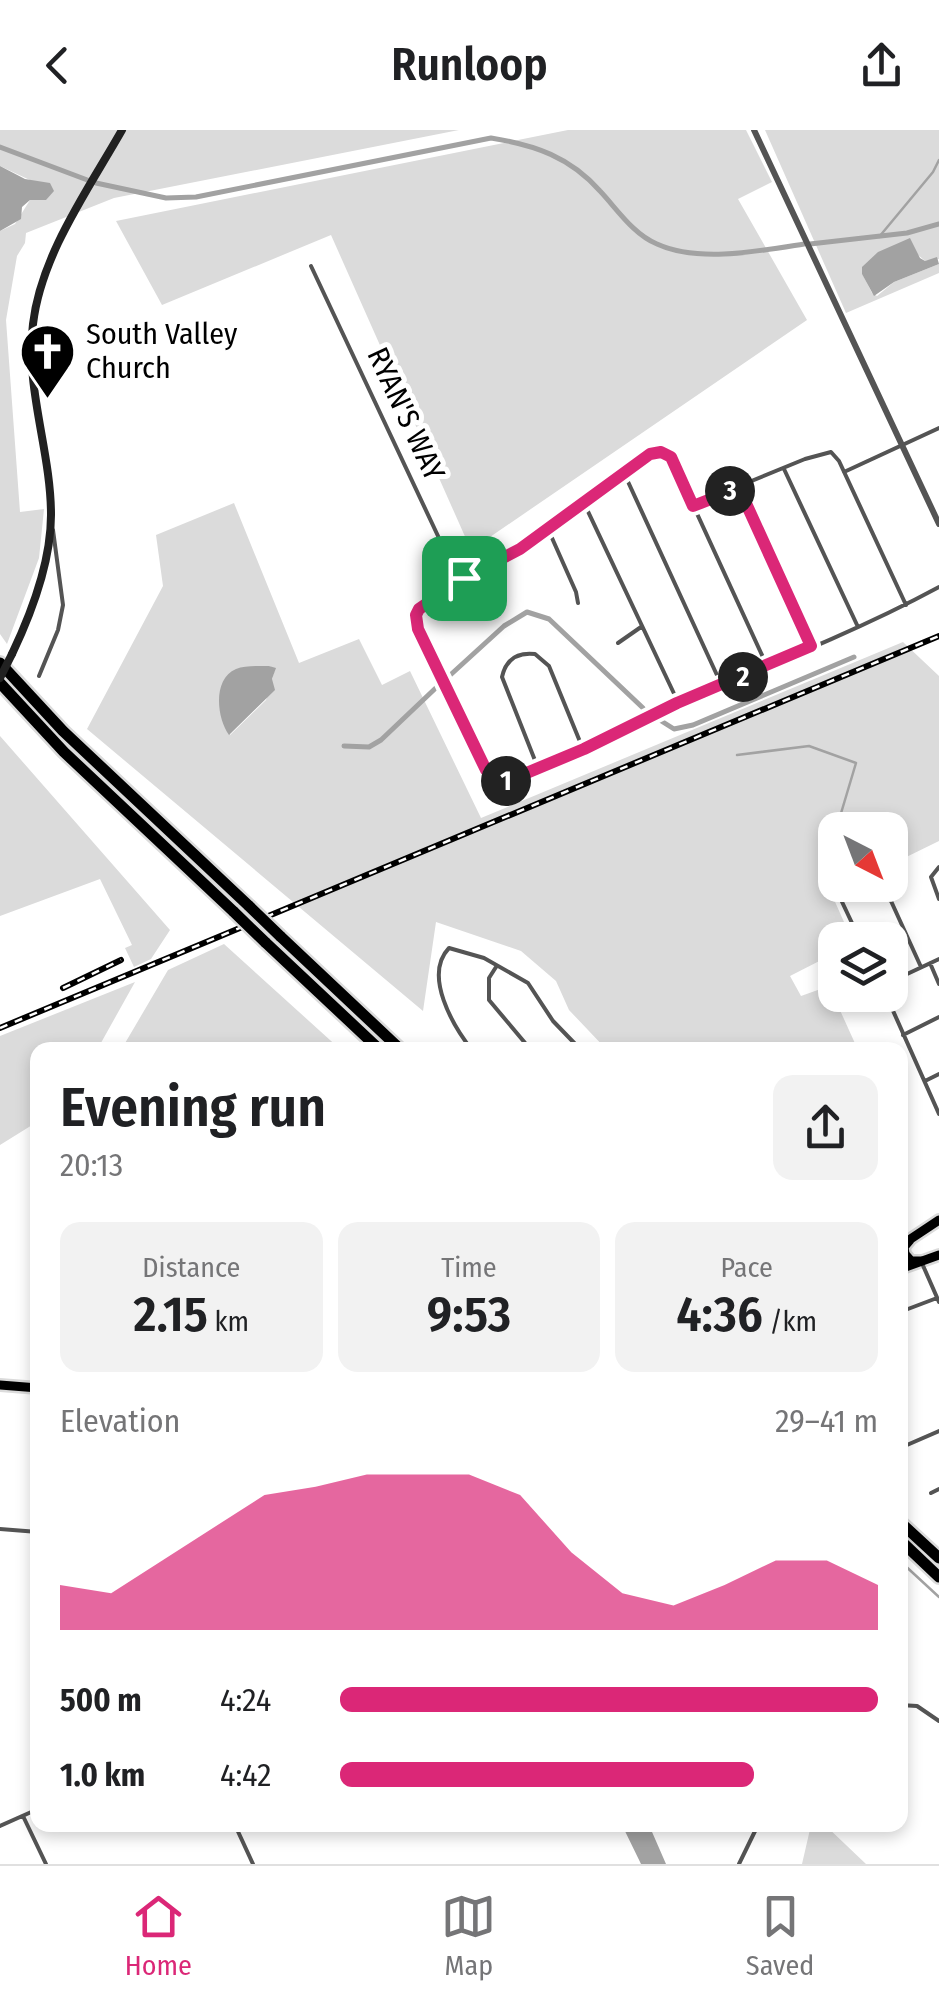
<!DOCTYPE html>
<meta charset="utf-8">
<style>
:root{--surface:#fff;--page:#f2f2f2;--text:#202124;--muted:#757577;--line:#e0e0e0;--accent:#db2777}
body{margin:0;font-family:"Fira Sans Condensed",sans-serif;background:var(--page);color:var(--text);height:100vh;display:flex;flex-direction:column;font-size:38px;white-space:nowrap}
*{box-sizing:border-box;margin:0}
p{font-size:32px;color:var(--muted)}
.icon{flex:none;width:55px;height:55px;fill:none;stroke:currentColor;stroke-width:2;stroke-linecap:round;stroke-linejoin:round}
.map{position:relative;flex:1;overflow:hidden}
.side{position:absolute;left:30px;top:912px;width:878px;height:790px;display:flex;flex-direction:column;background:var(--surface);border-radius:20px;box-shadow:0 5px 15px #0003}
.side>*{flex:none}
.needle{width:65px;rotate:138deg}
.controls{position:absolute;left:818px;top:682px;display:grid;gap:20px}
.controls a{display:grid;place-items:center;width:90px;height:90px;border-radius:20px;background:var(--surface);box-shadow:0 5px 15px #0003;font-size:50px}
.pin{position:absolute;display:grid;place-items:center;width:85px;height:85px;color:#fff;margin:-42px;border-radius:20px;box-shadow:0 5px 15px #0006}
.km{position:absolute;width:50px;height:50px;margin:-25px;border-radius:50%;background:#222;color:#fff;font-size:28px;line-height:50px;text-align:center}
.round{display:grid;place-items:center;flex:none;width:105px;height:105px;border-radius:20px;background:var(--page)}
.head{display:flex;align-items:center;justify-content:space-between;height:170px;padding:0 30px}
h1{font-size:55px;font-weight:600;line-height:75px}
.figures{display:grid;grid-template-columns:repeat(3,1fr);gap:15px;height:170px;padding:10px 30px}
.figures div{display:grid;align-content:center;border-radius:20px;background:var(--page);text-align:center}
.figures b{font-size:50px;font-weight:600}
.figures small{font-size:28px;font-weight:400}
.figures p{font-size:28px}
.chart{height:280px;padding:20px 30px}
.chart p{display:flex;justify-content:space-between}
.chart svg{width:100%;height:180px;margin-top:10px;fill:var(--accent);opacity:.7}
ul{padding:0 30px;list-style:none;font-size:32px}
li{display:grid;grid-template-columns:160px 120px 1fr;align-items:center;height:75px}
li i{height:25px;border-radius:12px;background:var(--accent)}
header{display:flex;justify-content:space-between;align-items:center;height:130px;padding:0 30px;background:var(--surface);font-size:45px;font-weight:600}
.tabs{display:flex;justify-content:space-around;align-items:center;height:140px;border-top:2px solid var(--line);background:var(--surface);font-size:28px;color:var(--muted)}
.tabs a{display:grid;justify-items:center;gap:5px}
.tabs .selected{color:var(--accent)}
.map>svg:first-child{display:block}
.green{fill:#dbdbdb;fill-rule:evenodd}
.water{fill:#a2a2a2}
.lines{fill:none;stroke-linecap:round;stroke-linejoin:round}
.stream{stroke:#a2a2a2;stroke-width:2.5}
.canal{stroke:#a2a2a2;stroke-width:5}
.primary-casing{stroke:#dbdbdb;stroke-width:14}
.motorway-casing{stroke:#dbdbdb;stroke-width:16}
.minor{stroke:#545454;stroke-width:4}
.tertiary{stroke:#545454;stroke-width:6}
.secondary{stroke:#212121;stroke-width:8}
.primary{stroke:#000;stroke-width:9}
.motorway{stroke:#000;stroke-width:11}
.rail-casing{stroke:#000;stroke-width:6}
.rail{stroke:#fff;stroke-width:2.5;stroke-dasharray:8;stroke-linecap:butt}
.motorway-bridge-casing{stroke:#dbdbdb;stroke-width:16;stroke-linecap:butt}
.secondary-bridge{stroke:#212121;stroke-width:8}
.motorway-bridge{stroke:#000;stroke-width:11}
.route-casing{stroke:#fff;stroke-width:20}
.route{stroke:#db2777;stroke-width:12}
.labels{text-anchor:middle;stroke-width:10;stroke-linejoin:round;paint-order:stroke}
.poi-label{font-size:30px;fill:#000;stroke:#fff;text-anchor:start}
.street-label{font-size:30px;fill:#000;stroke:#fff}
</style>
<header><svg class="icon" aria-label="back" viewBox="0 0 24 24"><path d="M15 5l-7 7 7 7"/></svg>Runloop<svg class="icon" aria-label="share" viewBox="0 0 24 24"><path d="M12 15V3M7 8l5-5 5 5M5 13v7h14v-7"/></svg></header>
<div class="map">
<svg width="939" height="1734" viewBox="0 0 939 1734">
<rect width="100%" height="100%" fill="#fff"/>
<path class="green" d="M 0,0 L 459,0 L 114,68 L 26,103 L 25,113 L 17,126 L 6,190 L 20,382 L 44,379 L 39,428 L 7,514 L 0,504 L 0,101 L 15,94 L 30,70 L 41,69 L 32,51 L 0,36 Z
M 568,0 L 746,0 L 772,52 L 738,69 L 807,190 L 471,420 L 331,105 L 162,175 L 116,91 Z
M 765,0 L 939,0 L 939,129 L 925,131 L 917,124 L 862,143 L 872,163 L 877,166 L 894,152 L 939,134 L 939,143 L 846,183 Z
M 234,373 L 299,533 L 359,509 L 382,555 L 410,541 L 481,688 L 903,512 L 939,546 L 939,711 L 890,735 L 890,700 L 835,700 L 835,755 L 850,755 L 832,765 L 852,810 L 835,810 L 835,823 L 790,846 L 801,866 L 829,856 L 858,920 L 607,920 L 569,880 L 556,851 L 521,821 L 436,792 L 423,881 L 87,599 L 163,456 L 156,405 ZM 269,536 L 275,539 L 266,570 L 230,605 L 226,548 L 253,537 Z
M 0,606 L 170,800 L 151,829 L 134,837 L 125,818 L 132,815 L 100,749 L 0,786 Z
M 224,814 L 341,920 L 121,920 L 168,840 Z
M 135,852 L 97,920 L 38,920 L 37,992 L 0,1015 L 0,906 Z
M 811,1695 L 825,1695 L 866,1734 L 802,1734 Z"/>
<path class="water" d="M 0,36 L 25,49 L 50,53 L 54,61 L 46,70 L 30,70 L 22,77 L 21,89 L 0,101 Z
M 910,108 L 920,128 L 925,131 L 937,127 L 939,134 L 894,152 L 874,166 L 862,144 L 862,137 L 878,122 Z
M 269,536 L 276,538 L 272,549 L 275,560 L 229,605 C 217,589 212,549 236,539 C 245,535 260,536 269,536 Z
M 622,1695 L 649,1695 L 666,1734 L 641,1734 Z"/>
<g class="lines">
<path class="stream" d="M 879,107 L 933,42 L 939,30
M 737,625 L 809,616 L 856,633 L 836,700
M 835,705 L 828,729 L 835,744
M 840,755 L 842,760
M 434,916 L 436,920
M 900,1431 L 939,1467"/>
<path class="canal" d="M 0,17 L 90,51
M 96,53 L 166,68 L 196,67 L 491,8 C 535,15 570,27 600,61 C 617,79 633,104 657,114 C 698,133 760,121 804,114
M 810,114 L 907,103 L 939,94
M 447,548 L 504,496 L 527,482 L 549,489 L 643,578
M 655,587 L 674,599 L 693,595 L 854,527
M 344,616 L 369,617 L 381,610 L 441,553"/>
<defs>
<path id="primary" d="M 910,1110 L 904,1117 L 905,1124 L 911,1131 L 921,1131
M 900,1116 L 939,1090
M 900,1139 L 939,1125
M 0,1255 L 38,1258"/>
<path id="motorway" d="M 0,533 L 63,601 L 249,776
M 0,553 L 64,622 L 234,782
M 280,806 L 401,920
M 265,812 L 380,920
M 900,1392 L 939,1428
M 900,1410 L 939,1447"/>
</defs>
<use href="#primary" class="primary-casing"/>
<use href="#motorway" class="motorway-casing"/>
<path class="minor" d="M 311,136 L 446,423 L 465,448
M 784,339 L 858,497
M 844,342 L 939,298
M 624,343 C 639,332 652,316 671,327 L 767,536
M 739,358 L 811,516
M 584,373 L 678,572
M 693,375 L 805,329 L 831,322 L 839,331 L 906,475
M 548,399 L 576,462 L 578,473
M 618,513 L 641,497
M 39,546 L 58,500 L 63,475 L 53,400
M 722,556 L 624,343 L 520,419 L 465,448 L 419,479 L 416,485 L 419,499 L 486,640 L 491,649 L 505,652 C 564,628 620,596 679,572 C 767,536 856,502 939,457
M 538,638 L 502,547 C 506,529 517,522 535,524 L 549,536 L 583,619
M 939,737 L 931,747 L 939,769
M 835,757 L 860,810
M 891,771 L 882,765 L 884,759 L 891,759 L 891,771 L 921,837
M 930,833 L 939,854
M 496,837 L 489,848 L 489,870 L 531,920
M 890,852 L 939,829
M 886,865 L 939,984
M 903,905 L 939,887
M 472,920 C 453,896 423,845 449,818 L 484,828 L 528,853 L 553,891 L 581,920
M 925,951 L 939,944
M 921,1131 L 939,1172
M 900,1182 L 937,1168
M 900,1318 L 939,1301
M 931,1363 L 939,1359
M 0,1399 L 38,1402
M 900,1575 L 917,1576 L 939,1591
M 23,1686 L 46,1734
M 235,1695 L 253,1734
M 0,1696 L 38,1679
M 739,1734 L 758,1695"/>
<path class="tertiary" d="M 754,0 L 939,394"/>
<path class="secondary" d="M 12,524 C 32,482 51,432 51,385 C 51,321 25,259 33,194 C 41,125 88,60 122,0"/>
<use href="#primary" class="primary"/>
<use href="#motorway" class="motorway"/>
<defs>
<path id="rail" d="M 63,858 L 121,830
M 0,898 L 939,506"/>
</defs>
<use href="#rail" class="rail-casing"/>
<use href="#rail" class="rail"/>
<defs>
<path id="motorway-bridge" d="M 249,776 L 280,806
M 234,782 L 265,812"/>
</defs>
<use href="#motorway-bridge" class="motorway-bridge-casing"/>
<path class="secondary-bridge" d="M 0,548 L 12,524"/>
<use href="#motorway-bridge" class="motorway-bridge"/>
</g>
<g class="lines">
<defs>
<path id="route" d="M 661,322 L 671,327 L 693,376 L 739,358 L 811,516 L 677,573 L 584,619 L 505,652 L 496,652 L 486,640 L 418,499 L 416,485 L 419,479 L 464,448 L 520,419 L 650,324 Z"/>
</defs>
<use href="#route" class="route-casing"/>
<use href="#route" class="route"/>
</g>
<defs>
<symbol id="church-pin" viewBox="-11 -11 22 30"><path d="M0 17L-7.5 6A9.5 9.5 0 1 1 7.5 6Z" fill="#000" stroke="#fff"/><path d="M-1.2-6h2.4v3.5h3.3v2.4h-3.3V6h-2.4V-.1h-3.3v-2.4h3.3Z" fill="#fff"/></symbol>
</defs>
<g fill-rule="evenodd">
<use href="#church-pin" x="16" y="190" width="63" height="86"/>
</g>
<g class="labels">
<g class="poi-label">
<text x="86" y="214">South Valley<tspan x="86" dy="34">Church</tspan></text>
</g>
<g class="street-label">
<text transform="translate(406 284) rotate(65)" y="10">RYAN'S WAY</text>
</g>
</g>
</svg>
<div class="controls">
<a><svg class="needle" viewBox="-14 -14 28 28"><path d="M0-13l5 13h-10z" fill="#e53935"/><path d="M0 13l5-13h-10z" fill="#757577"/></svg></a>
<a><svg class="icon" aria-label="layers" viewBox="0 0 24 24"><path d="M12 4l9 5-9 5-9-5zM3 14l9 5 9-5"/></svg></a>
</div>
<div class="pin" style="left:464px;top:448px;background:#1e9e55"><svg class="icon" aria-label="arrive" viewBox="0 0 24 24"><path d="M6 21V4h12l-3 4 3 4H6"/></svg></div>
<b class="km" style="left:506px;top:651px">1</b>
<b class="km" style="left:743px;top:547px">2</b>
<b class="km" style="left:730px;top:361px">3</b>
<section class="side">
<div class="head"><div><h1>Evening run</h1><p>20:13</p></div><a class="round"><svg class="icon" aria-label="share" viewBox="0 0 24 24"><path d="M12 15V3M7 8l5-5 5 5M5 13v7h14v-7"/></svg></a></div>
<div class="figures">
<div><p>Distance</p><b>2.15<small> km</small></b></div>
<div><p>Time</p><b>9:53</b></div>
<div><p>Pace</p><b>4:36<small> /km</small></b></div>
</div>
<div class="chart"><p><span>Elevation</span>29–41 m</p>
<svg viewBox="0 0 160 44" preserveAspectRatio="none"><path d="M0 44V33L10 35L20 27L30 19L40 11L50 9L60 6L70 6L80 6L90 11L100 25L110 35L120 38L130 33L140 27L150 27L160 33V44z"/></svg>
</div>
<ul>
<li><b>500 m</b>4:24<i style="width:100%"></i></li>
<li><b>1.0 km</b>4:42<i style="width:77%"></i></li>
</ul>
</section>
</div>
<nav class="tabs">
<a class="selected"><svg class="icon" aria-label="home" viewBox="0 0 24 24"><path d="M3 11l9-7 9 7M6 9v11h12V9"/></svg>Home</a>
<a><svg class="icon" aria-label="map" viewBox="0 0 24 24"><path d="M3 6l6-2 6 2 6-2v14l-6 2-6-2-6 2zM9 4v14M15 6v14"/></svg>Map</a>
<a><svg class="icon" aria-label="saved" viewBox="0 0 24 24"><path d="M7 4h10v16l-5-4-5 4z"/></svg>Saved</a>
</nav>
